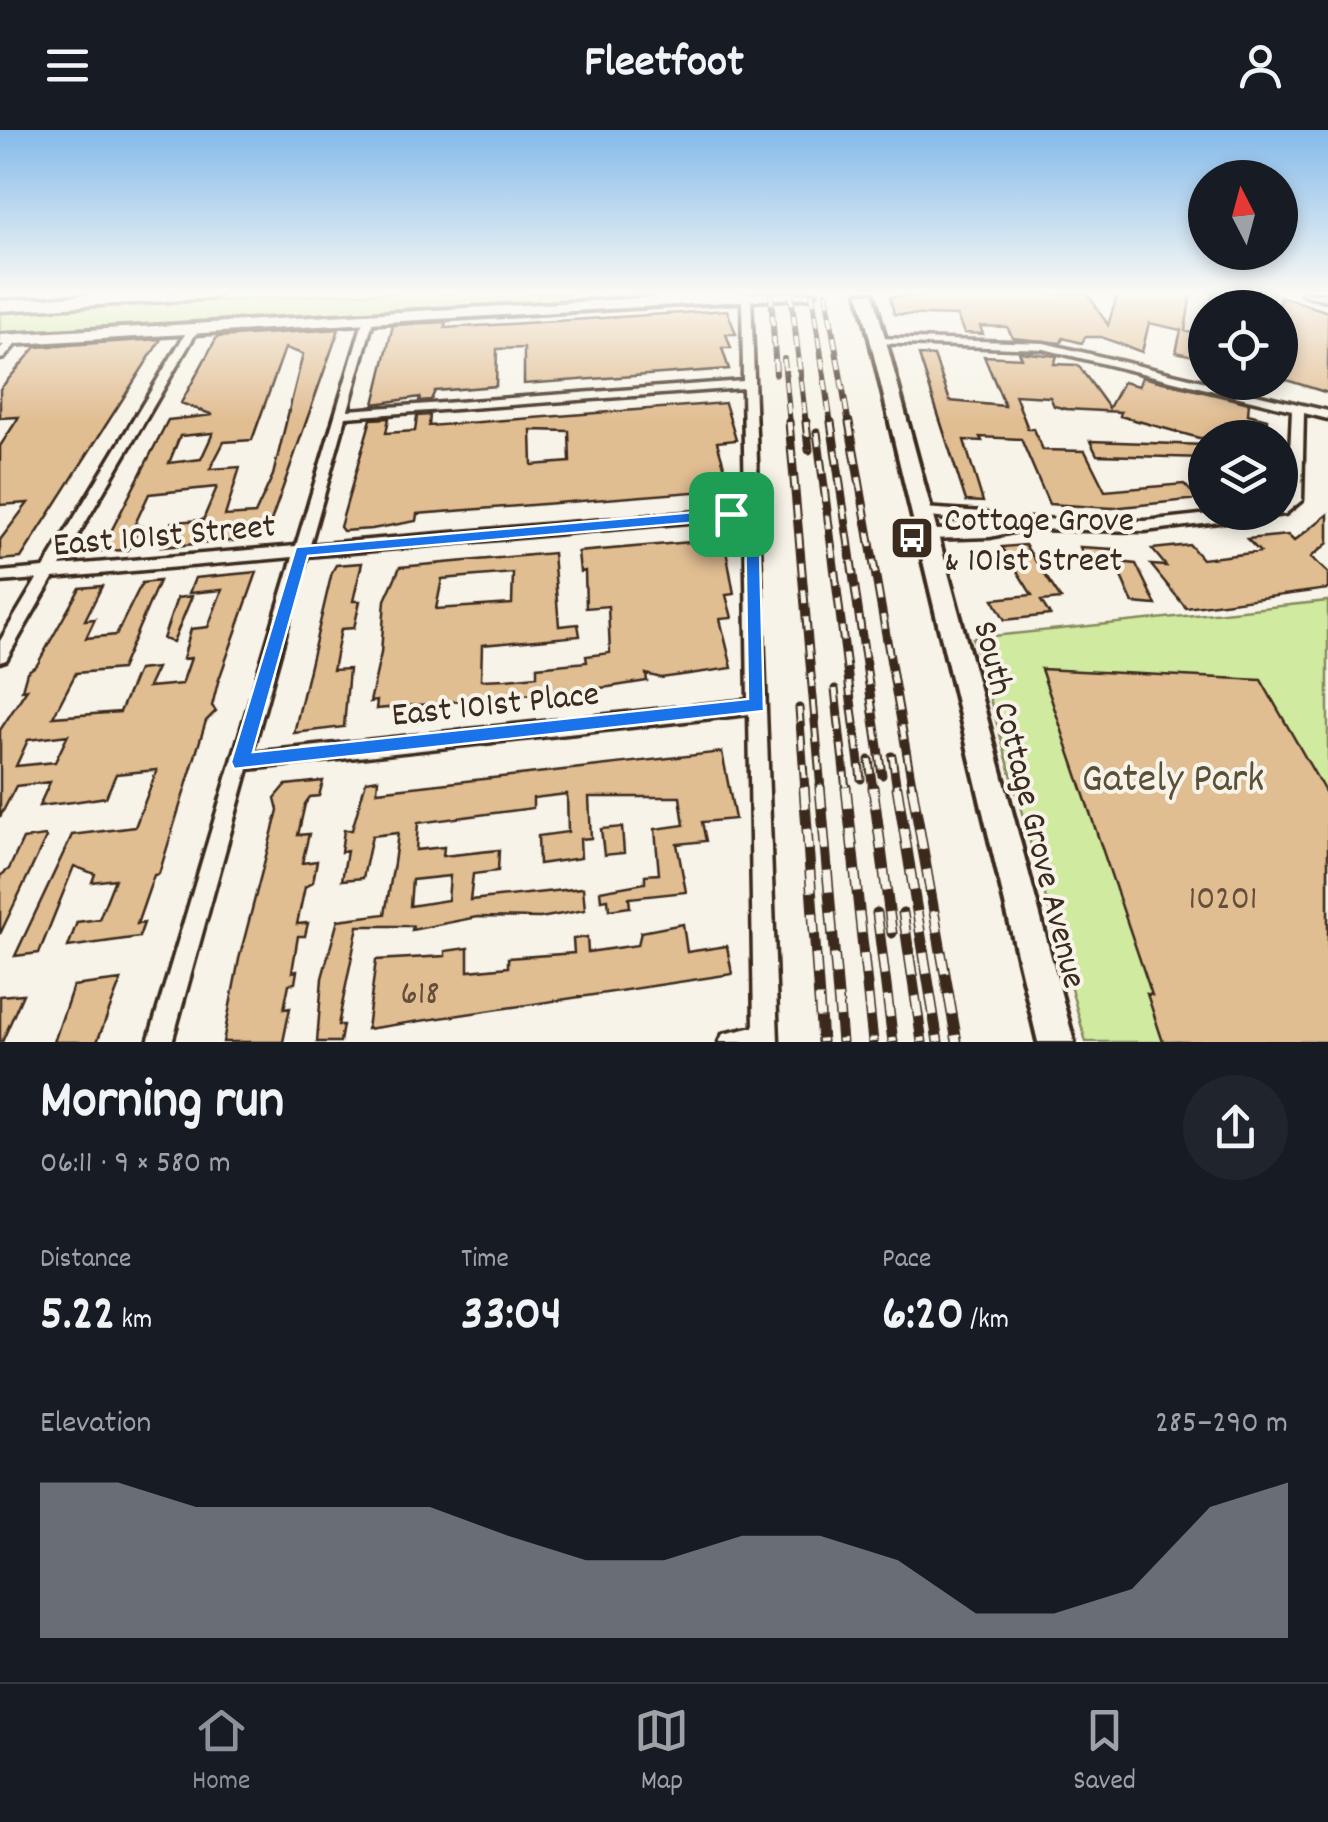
<!DOCTYPE html>
<meta charset="utf-8">
<style>
:root{--surface:#171b24;--page:#20242c;--text:#f1f3f6;--muted:#9ea1a6;--line:#363941;--accent:#8c9099}
body{margin:0;font-family:Dekko,sans-serif;background:var(--page);color:var(--text);height:100vh;display:flex;flex-direction:column;font-size:38px;white-space:nowrap}
*{box-sizing:border-box;margin:0}
p{font-size:32px;color:var(--muted)}
.icon{flex:none;width:55px;height:55px;fill:none;stroke:currentColor;stroke-width:2;stroke-linecap:round;stroke-linejoin:round}
.map{position:relative;height:912px;overflow:hidden}
.drawer{display:flex;flex-direction:column;background:var(--surface);flex:1}
.drawer>*{flex:none}
.needle{width:65px;rotate:354deg}
.tools{position:absolute;left:1188px;top:30px;display:grid;gap:20px}
.tools a{display:grid;place-items:center;width:110px;height:110px;border-radius:50%;background:var(--surface);box-shadow:0 5px 15px #0003;font-size:50px}
.pin{position:absolute;display:grid;place-items:center;width:85px;height:85px;color:#fff;margin:-42px;border-radius:20px;box-shadow:0 5px 15px #0006}
.round{display:grid;place-items:center;flex:none;width:105px;height:105px;border-radius:52px;background:var(--page)}
.headline{display:flex;align-items:center;justify-content:space-between;height:170px;padding:0 40px}
h1{font-size:55px;font-weight:700;line-height:75px}
.metrics{display:grid;grid-template-columns:repeat(3,1fr);gap:15px;height:170px;padding:10px 40px}
.metrics div{display:grid;align-content:center}
.metrics b{font-size:50px;font-weight:700}
.metrics small{font-size:28px;font-weight:400}
.metrics p{font-size:28px}
.chart{height:280px;padding:20px 40px}
.chart p{display:flex;justify-content:space-between}
.chart svg{width:100%;height:180px;margin-top:10px;fill:var(--accent);opacity:.7}
header{display:flex;justify-content:space-between;align-items:center;height:130px;padding:0 40px;background:var(--surface);font-size:45px;font-weight:700}
.dock{display:flex;justify-content:space-around;align-items:center;height:140px;border-top:2px solid var(--line);background:var(--surface);font-size:28px;color:var(--muted)}
.dock a{display:grid;justify-items:center;gap:5px}
.dock .current{color:var(--accent)}
.map>svg:first-child{display:block}
.green{fill:#d0eaa0;stroke:#868a5f;stroke-width:2.5}
.building{fill:#e1bd92;stroke:#3b2a1e;stroke-width:2.5;fill-rule:evenodd}
.lines{fill:none;stroke-linecap:round;stroke-linejoin:round}
.street-casing{stroke:#3b2a1e;stroke-width:7}
.secondary-casing{stroke:#3b2a1e;stroke-width:8}
.highway-casing{stroke:#3b2a1e;stroke-width:7}
.street{fill:#f7f3e8;fill-rule:evenodd}
.secondary{fill:#f7f3e8;fill-rule:evenodd}
.highway{fill:#f7f3e8;fill-rule:evenodd}
.rail-far2-casing{stroke:#3b2a1e;stroke-width:6}
.rail-far1-casing{stroke:#3b2a1e;stroke-width:9}
.rail-casing{stroke:#3b2a1e;stroke-width:11}
.rail-far2{stroke:#f7f3e8;stroke-width:4;stroke-dasharray:11;stroke-linecap:butt}
.rail-far1{stroke:#f7f3e8;stroke-width:5;stroke-dasharray:14;stroke-linecap:butt}
.rail{stroke:#f7f3e8;stroke-width:8;stroke-dasharray:21;stroke-linecap:butt}
.route{fill:#1a73e8;stroke:#fff;stroke-width:2.5;fill-rule:evenodd}
.labels{text-anchor:middle;stroke-width:8;stroke-linejoin:round;paint-order:stroke}
.poi-label{font-size:35px;fill:#3b2a1e;stroke:#f7f3e8;text-anchor:start}
.street-label{font-size:35px;fill:#3b2a1e;stroke:#f7f3e8}
.near-number-label{font-size:35px;fill:#644f3b}
.near-park-label{font-size:42px;fill:#595038;stroke:#f7f3e8}
</style>
<header><svg class="icon" aria-label="menu" viewBox="0 0 24 24"><path d="M4 6h16M4 12h16M4 18h16"/></svg>Fleetfoot<svg class="icon" aria-label="person" viewBox="0 0 24 24"><circle cx="12" cy="8" r="4"/><path d="M4 21q1-7 8-7t8 7"/></svg></header>
<div class="map">
<svg width="1328" height="912" viewBox="0 0 1328 912">
<rect width="100%" height="100%" fill="#f7f3e8"/>
<filter id="ink" filterUnits="userSpaceOnUse"><feTurbulence type="fractalNoise" baseFrequency=".01" numOctaves="2"/><feDisplacementMap in="SourceGraphic" scale="20" xChannelSelector="R" yChannelSelector="G"/><feConvolveMatrix kernelMatrix="1 2 1 2 8 2 1 2 1" color-interpolation-filters="sRGB"/></filter>
<g filter="url(#ink)">
<path class="green" d="M 352,163 L 697,163 L 0,206 L 0,183 Z
M 1328,471 L 1328,912 L 1086,912 L 973,508 Z"/>
<path class="building" d="M 960,163 L 1088,164 L 1108,195 L 1118,163 L 1191,163 L 1185,201 L 1197,204 L 1193,226 L 1176,222 L 1181,200 L 1149,193 L 1142,222 L 1101,207 L 1085,207 L 1082,213 L 1063,208 L 1061,213 L 1013,208 L 1007,197 L 980,196 L 983,204 L 964,203 L 957,186 L 894,184 L 890,167 Z
M 1280,166 L 1328,182 L 1328,263 L 1280,248 Z
M 727,180 L 736,204 L 726,204 L 731,218 L 722,218 L 729,239 L 524,254 L 524,218 L 497,219 L 496,256 L 435,261 L 431,270 L 419,271 L 420,267 L 374,274 L 393,195 L 446,192 L 445,198 Z
M 339,199 L 265,408 L 161,417 L 172,392 L 203,390 L 217,357 L 149,364 L 135,394 L 141,396 L 128,420 L 101,421 L 168,290 L 213,285 L 181,273 L 217,207 ZM 285,218 L 303,224 L 273,345 L 255,384 L 225,386 L 240,337 L 210,339 L 224,312 L 252,310 ZM 213,303 L 201,329 L 169,333 L 180,306 Z
M 161,209 L 21,428 L 0,430 L 0,410 L 28,373 L 0,375 L 0,316 L 19,287 L 0,288 L 0,259 L 36,217 Z
M 1019,222 L 1057,226 L 1054,234 L 1078,235 L 1109,278 L 1123,252 L 1139,256 L 1142,247 L 1249,273 L 1248,284 L 1267,289 L 1266,308 L 1199,308 L 1120,286 L 1121,282 L 1066,279 L 1054,276 L 1050,267 L 1015,265 L 1028,299 L 1034,299 L 1043,320 L 1085,321 L 1105,361 L 1184,354 L 1198,369 L 1112,378 L 1049,374 L 1021,309 L 980,307 L 982,311 L 964,310 L 983,372 L 966,371 L 919,225 L 934,226 L 950,271 L 1005,276 L 984,226 L 1022,228 Z
M 725,273 L 736,310 L 717,312 L 731,359 L 417,384 L 416,391 L 372,399 L 343,401 L 340,397 L 371,289 L 389,288 L 386,303 L 415,301 L 417,286 L 430,285 L 429,296 ZM 531,300 L 569,301 L 570,332 L 532,335 Z
M 1090,311 L 1205,315 L 1205,328 L 1097,325 Z
M 1328,384 L 1328,413 L 1311,427 L 1328,443 L 1328,459 L 1186,478 L 1151,435 L 1166,436 L 1152,419 L 1190,415 L 1202,429 L 1260,422 L 1247,409 L 1288,405 L 1294,411 Z
M 724,409 L 734,464 L 726,465 L 732,488 L 720,489 L 732,538 L 661,548 L 646,544 L 647,551 L 609,557 L 376,579 L 377,571 L 370,572 L 381,523 L 385,470 L 400,437 L 553,423 L 559,496 L 578,494 L 580,506 L 482,515 L 481,550 L 506,549 L 537,546 L 537,537 L 587,532 L 586,526 L 610,523 L 608,476 L 586,478 L 585,441 L 580,442 L 578,422 ZM 513,443 L 512,474 L 436,479 L 442,449 Z
M 1025,415 L 1061,469 L 1041,471 L 1050,485 L 1005,490 L 993,469 L 1032,465 L 1002,417 Z
M 1080,417 L 1113,419 L 1119,432 L 1136,434 L 1156,475 L 1133,473 L 1115,433 L 1086,432 Z
M 362,433 L 353,471 L 360,471 L 354,498 L 341,499 L 333,540 L 349,539 L 344,597 L 294,603 L 332,442 L 336,435 Z
M 257,442 L 218,552 L 212,576 L 216,581 L 206,591 L 159,744 L 154,745 L 137,794 L 144,793 L 139,807 L 68,817 L 77,792 L 99,789 L 115,749 L 92,752 L 95,744 L 74,736 L 39,823 L 15,826 L 72,705 L 135,697 L 157,640 L 116,644 L 106,667 L 73,672 L 39,676 L 50,652 L 16,656 L 0,687 L 0,600 L 27,559 L 22,560 L 27,542 L 37,535 L 80,458 L 102,456 L 85,490 L 95,489 L 86,508 L 116,505 L 142,453 L 159,451 L 121,539 L 76,543 L 53,587 L 120,582 L 138,540 L 157,538 L 148,557 L 182,554 L 191,528 L 183,529 L 191,499 L 208,497 L 222,460 L 189,463 L 195,448 ZM 68,605 L 55,632 L 16,636 L 28,610 Z
M 192,466 L 173,512 L 163,509 L 177,468 Z
M 1041,539 L 1261,550 L 1328,667 L 1328,912 L 1163,912 L 1147,864 L 1152,865 Z
M 722,622 L 735,689 L 702,692 L 706,711 L 677,714 L 686,762 L 629,768 L 630,777 L 609,780 L 608,769 L 601,770 L 600,761 L 645,753 L 645,745 L 659,744 L 655,699 L 684,695 L 680,667 L 589,667 L 591,708 L 580,709 L 581,728 L 539,734 L 538,706 L 568,702 L 567,664 L 533,668 L 533,678 L 418,693 L 416,720 L 444,717 L 443,726 L 499,720 L 498,741 L 473,744 L 470,770 L 583,758 L 585,780 L 540,788 L 477,787 L 412,800 L 413,796 L 358,796 L 338,895 L 343,895 L 340,912 L 317,912 L 322,848 L 338,790 L 385,784 L 394,733 L 398,703 L 372,706 L 363,748 L 342,750 L 347,721 L 341,722 L 344,700 L 352,700 L 366,651 L 378,649 L 377,661 ZM 450,746 L 448,770 L 410,776 L 412,750 Z
M 323,651 L 319,666 L 310,667 L 305,674 L 298,705 L 309,704 L 302,733 L 317,731 L 313,752 L 305,757 L 297,794 L 308,793 L 305,806 L 298,806 L 292,842 L 297,841 L 295,853 L 289,854 L 284,879 L 290,878 L 283,912 L 223,912 L 239,829 L 278,680 L 275,668 L 286,655 Z
M 622,697 L 624,723 L 604,725 L 601,699 Z
M 45,706 L 46,708 L 0,804 L 0,746 L 9,739 L 23,709 Z
M 683,794 L 687,822 L 727,816 L 732,844 L 367,899 L 376,830 L 445,826 L 445,821 L 468,818 L 468,841 L 508,837 L 508,828 L 574,823 L 573,809 L 587,807 L 588,822 L 638,815 L 641,802 Z
M 121,850 L 97,912 L 54,912 L 73,856 Z
M 23,864 L 2,912 L 0,912 L 0,866 Z"/>
<g class="lines">
<defs>
<path id="street" d="M 742,163 L 751,165 L 778,912 L 719,912 L 723,904 L 754,897 L 749,584 L 248,639 L 172,912 L 148,912 L 293,427 L 53,448 L 6,530 L 0,532 L 0,511 L 37,449 L 0,452 L 0,442 L 44,438 L 190,196 L 199,198 L 60,436 L 296,416 L 365,185 L 374,187 L 348,280 L 743,251 ZM 743,258 L 745,378 L 310,415 L 346,287 ZM 745,387 L 748,570 L 252,623 L 307,426 Z
M 1215,163 L 1225,163 L 1222,178 L 1212,178 Z
M 1302,163 L 1328,164 L 1328,170 L 1304,165 Z
M 11,207 L 20,209 L 4,228 L 0,229 L 0,219 Z
M 879,208 L 1044,213 L 1302,275 L 1328,281 L 1328,289 L 1304,283 L 1302,370 L 1285,384 L 1145,401 L 1026,399 L 990,407 L 928,409 L 921,404 L 923,401 L 994,396 L 981,392 L 918,386 L 916,383 L 923,378 L 983,382 L 1011,392 L 1026,389 L 1145,391 L 1228,382 L 1280,382 L 1280,374 L 1288,368 L 1292,280 L 1044,219 L 875,213 L 874,211 Z"/>
<path id="secondary" d="M 730,163 L 816,163 L 809,167 L 0,215 L 0,205 Z
M 859,163 L 873,163 L 1074,912 L 1038,912 Z"/>
<path id="highway" d="M 121,163 L 222,163 L 213,168 L 0,181 L 0,171 Z"/>
</defs>
<use href="#street" class="street-casing"/>
<use href="#secondary" class="secondary-casing"/>
<use href="#highway" class="highway-casing"/>
<use href="#street" class="street"/>
<use href="#secondary" class="secondary"/>
<use href="#highway" class="highway"/>
<defs>
<path id="rail-far2" d="M 771,163 L 776,244
M 791,163 L 806,295
M 812,163 L 831,295
M 826,163 L 849,295
M 784,229 L 790,295"/>
<path id="rail-far1" d="M 789,292 L 821,660
M 806,292 L 809,320
M 831,292 L 882,645
M 849,292 L 913,660
M 817,302 L 861,649
M 835,559 L 846,660
M 799,578 L 805,660
M 892,626 L 897,660
M 869,630 L 873,660"/>
<path id="rail" d="M 804,657 L 822,912
M 820,657 L 842,912
M 846,657 L 873,912
M 873,657 L 892,803
M 897,657 L 938,912
M 912,657 L 957,912
M 877,783 L 893,912
M 903,783 L 922,912"/>
</defs>
<use href="#rail-far2" class="rail-far2-casing"/>
<use href="#rail-far1" class="rail-far1-casing"/>
<use href="#rail" class="rail-casing"/>
<use href="#rail-far2" class="rail-far2"/>
<use href="#rail-far1" class="rail-far1"/>
<use href="#rail" class="rail"/>
</g>
</g>
<linearGradient id="sky" x2="0" y2="1"><stop stop-color="#84baea"/><stop offset="0.56" stop-color="#fbfaf5"/><stop offset="1" stop-color="#fbfaf5" stop-opacity="0"/></linearGradient>
<rect width="1328" height="291" fill="url(#sky)"/>
<path class="route" d="M 752,377 L 759,382 L 764,581 L 234,639 L 231,632 L 296,417 ZM 745,388 L 748,569 L 253,622 L 308,426 Z"/>
<defs>
<symbol id="bus-square" viewBox="-11 -11 22 22"><rect x="-9" y="-9" width="18" height="18" rx="4" fill="#3b2a1e" stroke="#f7f3e8"/><path d="M-5-6H5V4H4V6H2V4H-2V6H-4V4H-5ZM-3.5-4V0h7V-4ZM-3.5 1.2v1.5H-2V1.2ZM2 1.2v1.5H3.5V1.2Z" fill="#fff"/></symbol>
</defs>
<g fill-rule="evenodd">
<use href="#bus-square" x="887" y="383" width="50" height="50"/>
</g>
<g class="labels">
<g class="poi-label">
<text x="944" y="400">Cottage Grove<tspan x="944" dy="40">&amp; 101st Street</tspan></text>
</g>
<g class="street-label">
<text transform="translate(164 403) rotate(-5)" y="12">East 101st Street</text>
<text transform="translate(495 572) rotate(-6)" y="12">East 101st Place</text>
<text transform="translate(1032 674) rotate(76)" y="12">South Cottage Grove Avenue</text>
</g>
<g class="near-number-label">
<text x="1223" y="778">10201</text>
<text x="420" y="873">618</text>
</g>
<g class="near-park-label">
<text x="1173" y="660">Gately Park</text>
</g>
</g>
</svg>
<div class="tools">
<a><svg class="needle" viewBox="-14 -14 28 28"><path d="M0-13l5 13h-10z" fill="#e53935"/><path d="M0 13l5-13h-10z" fill="#9ea1a6"/></svg></a>
<a><svg class="icon" aria-label="locate" viewBox="0 0 24 24"><circle cx="12" cy="12" r="6"/><path d="M12 2v4M12 18v4M2 12h4M18 12h4"/></svg></a>
<a><svg class="icon" aria-label="layers" viewBox="0 0 24 24"><path d="M12 4l9 5-9 5-9-5zM3 14l9 5 9-5"/></svg></a>
</div>
<div class="pin" style="left:731px;top:384px;background:#1e9e55"><svg class="icon" aria-label="arrive" viewBox="0 0 24 24"><path d="M6 21V4h12l-3 4 3 4H6"/></svg></div>
</div>
<section class="drawer">
<div class="headline"><div><h1>Morning run</h1><p>06:11 · 9 × 580 m</p></div><a class="round"><svg class="icon" aria-label="share" viewBox="0 0 24 24"><path d="M12 15V3M7 8l5-5 5 5M5 13v7h14v-7"/></svg></a></div>
<div class="metrics">
<div><p>Distance</p><b>5.22<small> km</small></b></div>
<div><p>Time</p><b>33:04</b></div>
<div><p>Pace</p><b>6:20<small> /km</small></b></div>
</div>
<div class="chart"><p><span>Elevation</span>285–290 m</p>
<svg viewBox="0 0 160 44" preserveAspectRatio="none"><path d="M0 44V6L10 6L20 12L30 12L40 12L50 12L60 19L70 25L80 25L90 19L100 19L110 25L120 38L130 38L140 32L150 12L160 6V44z"/></svg>
</div>
</section>
<nav class="dock">
<a class="current"><svg class="icon" aria-label="home" viewBox="0 0 24 24"><path d="M3 11l9-7 9 7M6 9v11h12V9"/></svg>Home</a>
<a><svg class="icon" aria-label="map" viewBox="0 0 24 24"><path d="M3 6l6-2 6 2 6-2v14l-6 2-6-2-6 2zM9 4v14M15 6v14"/></svg>Map</a>
<a><svg class="icon" aria-label="saved" viewBox="0 0 24 24"><path d="M7 4h10v16l-5-4-5 4z"/></svg>Saved</a>
</nav>
